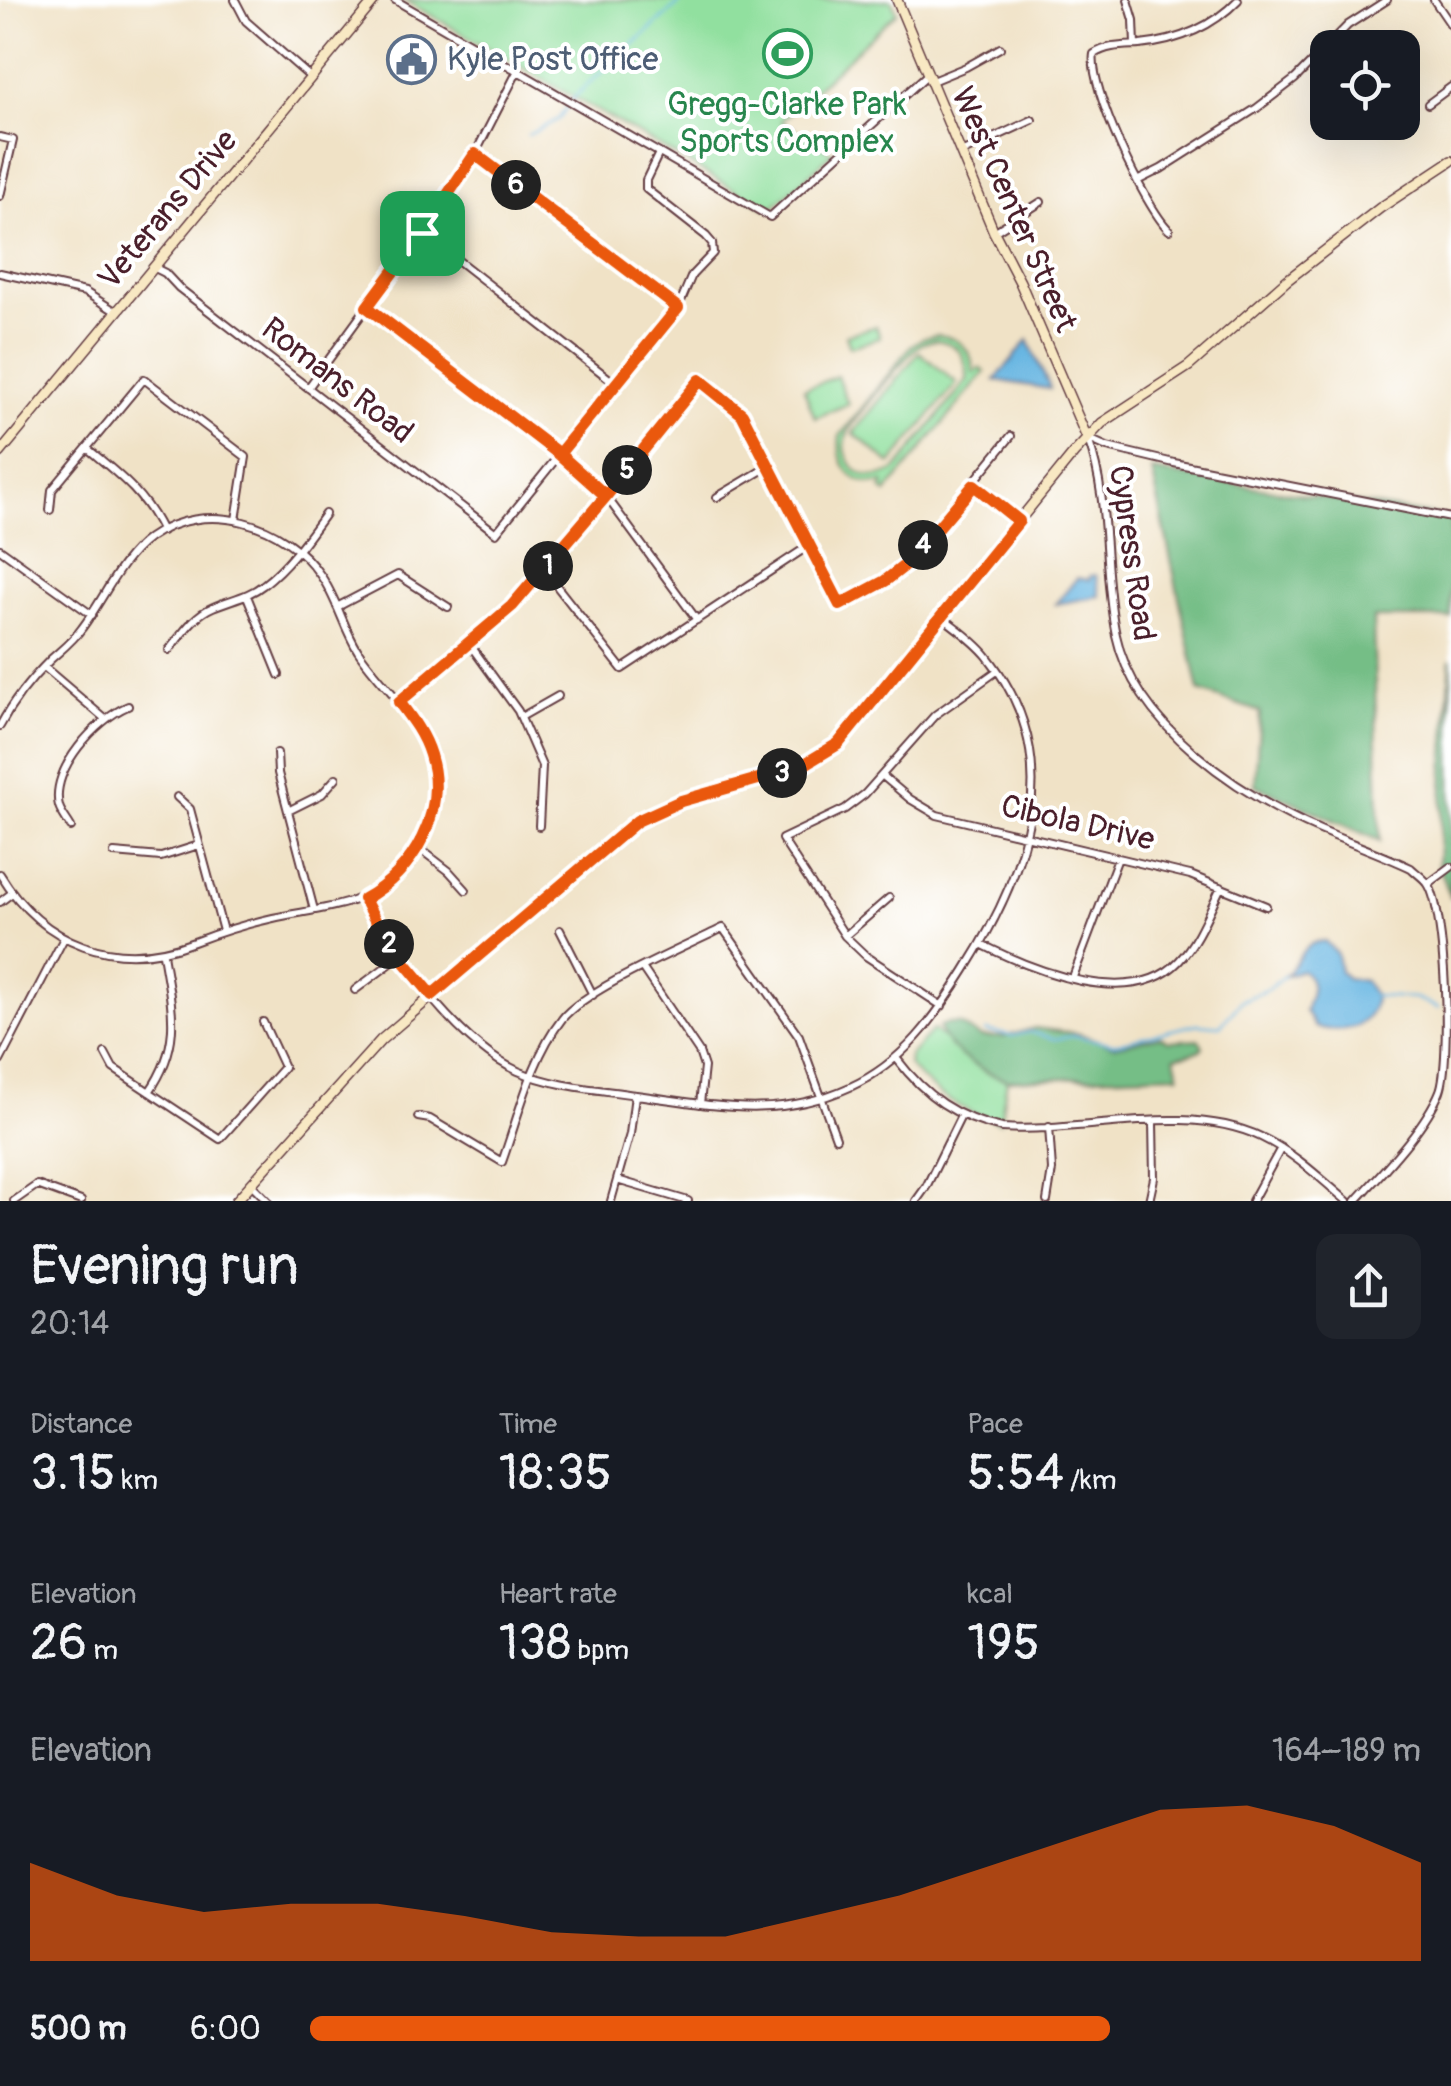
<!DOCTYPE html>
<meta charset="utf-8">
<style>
:root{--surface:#171b24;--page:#20242c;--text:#f1f3f6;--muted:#9ea1a6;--accent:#ea580c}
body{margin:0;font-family:Pangolin,sans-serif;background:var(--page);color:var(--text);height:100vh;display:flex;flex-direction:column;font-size:38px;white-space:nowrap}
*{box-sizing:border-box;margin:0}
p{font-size:32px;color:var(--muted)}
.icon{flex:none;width:55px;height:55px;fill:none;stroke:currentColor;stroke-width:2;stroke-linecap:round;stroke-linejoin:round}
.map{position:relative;height:1201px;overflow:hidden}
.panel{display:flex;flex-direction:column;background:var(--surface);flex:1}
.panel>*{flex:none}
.buttons{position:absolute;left:1310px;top:30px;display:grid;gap:20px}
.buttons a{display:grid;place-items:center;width:110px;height:110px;border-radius:20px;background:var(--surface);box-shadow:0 10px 40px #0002;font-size:50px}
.pin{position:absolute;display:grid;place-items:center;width:85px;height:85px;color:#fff;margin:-42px;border-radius:20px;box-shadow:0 5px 15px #0006}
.km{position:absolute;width:50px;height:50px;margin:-25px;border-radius:50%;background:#222;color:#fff;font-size:28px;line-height:50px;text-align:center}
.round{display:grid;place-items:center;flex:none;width:105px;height:105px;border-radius:20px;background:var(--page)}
.headline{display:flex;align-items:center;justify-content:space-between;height:170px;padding:0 30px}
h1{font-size:55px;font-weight:600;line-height:75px}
.figures{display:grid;grid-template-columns:repeat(3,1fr);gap:15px;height:170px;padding:10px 30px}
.figures div{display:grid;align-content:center}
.figures b{font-size:50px;font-weight:600}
.figures small{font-size:28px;font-weight:400}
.figures p{font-size:28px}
.chart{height:280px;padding:20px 30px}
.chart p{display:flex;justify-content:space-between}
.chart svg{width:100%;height:180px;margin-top:10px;fill:var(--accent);opacity:.7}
ul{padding:0 30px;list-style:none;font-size:32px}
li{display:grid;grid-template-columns:160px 120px 1fr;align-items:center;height:75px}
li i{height:25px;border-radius:12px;background:var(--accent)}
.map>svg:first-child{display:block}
.green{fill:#91e09f;stroke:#6e8065;stroke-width:2.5;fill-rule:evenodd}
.forest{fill:#74be86;stroke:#5f6e58;stroke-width:2.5}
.water{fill:#68b6e2;stroke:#596a86;stroke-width:2.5}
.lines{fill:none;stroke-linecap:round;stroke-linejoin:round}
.stream{stroke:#68b6e2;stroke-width:2.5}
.street-casing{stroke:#633c42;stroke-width:10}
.secondary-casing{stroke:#633c42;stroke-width:12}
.street{stroke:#fff;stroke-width:6}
.secondary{stroke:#f8e8c3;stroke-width:9}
.route-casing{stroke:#fff;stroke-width:20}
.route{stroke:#ea580c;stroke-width:12}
.labels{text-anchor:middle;stroke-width:8;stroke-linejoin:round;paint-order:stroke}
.service-label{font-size:32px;fill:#4e5e75;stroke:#fff;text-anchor:start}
.leisure-label{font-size:32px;fill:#27864d;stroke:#fff}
.street-label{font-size:32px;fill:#4a1f2b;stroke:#fff}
</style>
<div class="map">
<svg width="1451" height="1201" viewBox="0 0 1451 1201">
<rect width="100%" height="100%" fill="#fff"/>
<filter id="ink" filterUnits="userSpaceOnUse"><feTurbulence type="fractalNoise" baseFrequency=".01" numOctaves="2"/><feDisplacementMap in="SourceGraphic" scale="20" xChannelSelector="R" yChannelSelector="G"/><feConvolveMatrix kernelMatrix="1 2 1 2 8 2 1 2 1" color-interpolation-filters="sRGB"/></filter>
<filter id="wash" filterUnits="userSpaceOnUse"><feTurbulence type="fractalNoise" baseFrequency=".0048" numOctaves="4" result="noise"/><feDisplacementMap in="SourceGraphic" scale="40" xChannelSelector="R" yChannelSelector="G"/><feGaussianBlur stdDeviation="2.25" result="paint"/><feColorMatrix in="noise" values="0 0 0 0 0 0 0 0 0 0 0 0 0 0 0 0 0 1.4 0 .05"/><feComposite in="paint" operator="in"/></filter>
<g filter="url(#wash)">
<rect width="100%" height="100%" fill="#f0e2c6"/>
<path class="green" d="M 404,0 L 891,0 L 897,12 L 781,121 L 833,153 L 770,210 Z
M 876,326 L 880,338 L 850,347 L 846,335 Z
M 937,335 C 959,337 973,350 974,373 L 980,368 L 985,372 L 886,493 L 881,489 L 884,483 C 853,488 836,465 840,436 L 911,346 L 923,338 ZM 935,340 C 958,342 968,358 967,380 L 896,470 C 884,476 872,480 859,472 C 846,463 841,445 849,430 C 857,416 907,354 920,345 C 926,341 928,342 935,340 Z
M 919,352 L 957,383 L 891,464 L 853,433 Z
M 837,376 L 848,404 L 815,418 L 804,389 Z
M 933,1030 L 985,1072 L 1007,1080 L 1000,1122 C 962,1112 935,1095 908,1065 L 909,1056 Z"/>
<path class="forest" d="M 1152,471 L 1451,518 L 1451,618 L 1373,618 L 1380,841 L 1255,785 L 1260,712 L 1199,691 Z
M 1451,659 L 1451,899 L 1438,863 Z
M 946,1024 L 959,1024 L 981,1037 L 1004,1037 L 1035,1028 L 1080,1034 L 1113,1046 L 1160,1036 L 1169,1041 L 1199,1039 L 1203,1047 L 1199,1051 L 1175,1057 L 1179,1074 L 1007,1080 C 984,1072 946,1052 939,1027 Z"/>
<path class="water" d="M 1028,340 L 1050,388 L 1050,389 L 995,380 Z
M 1096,575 L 1100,596 L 1056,604 L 1077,578 L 1090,580 L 1090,576 Z
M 1325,941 L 1337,954 L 1340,972 L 1347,978 L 1365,981 L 1375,997 C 1372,1030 1342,1033 1315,1027 L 1305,1011 C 1310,996 1318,980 1301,970 L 1284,976 C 1303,960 1299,942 1325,941 Z"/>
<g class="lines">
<path class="stream" d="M 528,135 L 559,119 L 576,95 L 683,0
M 1373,996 L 1415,998 L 1438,1008
M 986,1031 L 1012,1036 L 1029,1032 L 1055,1039 L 1076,1036 L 1113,1044 L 1197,1024 L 1220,1026 L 1241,1001 L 1268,989 L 1284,976"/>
</g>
</g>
<g filter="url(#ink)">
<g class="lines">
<defs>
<path id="street" d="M 235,0 L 246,21 L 309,76
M 395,0 L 770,217 L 928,74
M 1128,0 L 1134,20 L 1135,45
M 1434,0 L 1451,25
M 932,81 L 966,67 L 1000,48
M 1428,104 L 1451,87
M 0,137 L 13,140 L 0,196
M 961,153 L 1032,120
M 475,154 L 678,308
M 1139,180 L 1161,169 L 1257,108 L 1295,79 L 1348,25 L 1387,0
M 1169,230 C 1145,207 1088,87 1094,54 C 1108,45 1123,46 1140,45 C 1178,41 1211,28 1238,0
M 994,232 L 1041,202
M 423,233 L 616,384
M 153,267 L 165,273 L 179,288 L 496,533 L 678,308 L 692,275 L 713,253 L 712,243 L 706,236 L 646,189 L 646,180 L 659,153
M 0,273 L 85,292 L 115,311
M 367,307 L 559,455 L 606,496 L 697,620
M 308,388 L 450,193 L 475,154 L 517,72
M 1087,438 L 1107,447 L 1174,463 L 1451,518
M 1088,439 C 1111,504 1102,570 1116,635 C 1135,726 1240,795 1320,830 C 1350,843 1381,854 1411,868 C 1416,873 1424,878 1428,884 C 1446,911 1451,1061 1440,1091 C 1425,1128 1384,1170 1356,1201
M 87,448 C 119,475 143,492 162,531
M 974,485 L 1019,521
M 717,497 L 769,466
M 50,510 L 52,490 L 144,379 L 246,457 L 236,520
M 0,549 L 92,615
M 544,570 L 622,669 L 810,545
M 247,596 L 279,675
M 337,607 L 398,575 L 448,607
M 468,642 L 518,711 L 542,766 L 539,826
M 169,650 C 182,634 194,615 213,607 C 231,599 248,597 263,585 C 288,566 307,539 325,514
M 44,667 L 104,718
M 399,703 L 513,606 L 700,380 L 742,414 L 840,605 L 885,581 L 908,563 L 1011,436
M 521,717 L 558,696
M 0,726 C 13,701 31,679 50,660 C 62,649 73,641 82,628 C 104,599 119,560 149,538 C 205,498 285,522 321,576 C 337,599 343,627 358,651 C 376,678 401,700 419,728 C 447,773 434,837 398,873 C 363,908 319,908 273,918 C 246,924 220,932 194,942 C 116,972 43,945 0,874
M 277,753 L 278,773 L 314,910
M 884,777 L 910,799 L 937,815 L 1190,875 L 1266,906
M 177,797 L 190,809 L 223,931
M 288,811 L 322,794 L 336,778
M 71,827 C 67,820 61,813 59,806 C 50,769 97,719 128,706
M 419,848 L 449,871 L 466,890
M 114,853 L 161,857 L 199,845
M 1428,884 L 1451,867
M 364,899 C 394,955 459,1045 518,1071 C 555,1087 596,1089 636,1095 C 713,1105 776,1121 850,1087 C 903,1063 935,1018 965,970 C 1027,872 1069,759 987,656 C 974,640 957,629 941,616
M 0,902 L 12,893
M 560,930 L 593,995
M 845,936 L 889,898
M 981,944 C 1032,970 1132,1011 1179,961 C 1198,941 1209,911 1221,887
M 643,969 L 699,1052 L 704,1067 L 700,1104
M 1073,977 L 1118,858
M 355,990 L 399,957
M 942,1006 L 866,956 L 845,936 L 782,839 L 845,809 L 865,794 L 935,715 L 997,671
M 105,1053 L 113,1068 L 220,1139 L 284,1067 L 263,1022
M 897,1059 C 925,1096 956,1118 1002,1128 C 1083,1134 1185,1101 1261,1137 C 1293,1152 1320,1178 1347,1201
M 0,1061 L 64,938
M 149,1092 C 183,1043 172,1008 163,954
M 418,1117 L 430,1119 L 502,1162 C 519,1115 531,1059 562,1019 C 585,989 685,947 723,928 L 799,1036 L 836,1138
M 617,1180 L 688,1201
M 251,1184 L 268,1201
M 14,1201 L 37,1185 L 81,1201
M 611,1201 L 630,1134 L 635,1095
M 916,1201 L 926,1187 L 961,1116
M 1047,1201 L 1052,1170 L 1049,1127
M 1149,1201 L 1154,1178 L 1153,1122
M 1252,1201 L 1281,1148"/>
<path id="secondary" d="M 897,0 L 994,232 L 1020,282 L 1087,438
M 0,453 L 375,0
M 236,1201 L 381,1040 L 619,835 L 658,809 L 800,767 L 838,744 L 1074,453 L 1102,423 L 1189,366 L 1286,281 L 1380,208 L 1451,161"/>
</defs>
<use href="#street" class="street-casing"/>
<use href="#secondary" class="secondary-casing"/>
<use href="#street" class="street"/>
<use href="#secondary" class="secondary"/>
</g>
</g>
<g class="lines" filter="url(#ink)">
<defs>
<path id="route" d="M 422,233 L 367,307 L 559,454 L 606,496 L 512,606 L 399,702 C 412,719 424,735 430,755 C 448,811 413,873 364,899 L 385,939 L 432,995 L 637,821 L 681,801 L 800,767 L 838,744 L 1019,521 L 974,485 L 908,563 L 885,581 L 840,605 L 742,414 L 700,380 L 606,496 L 559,454 L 678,308 L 475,154 L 422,233"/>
</defs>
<use href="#route" class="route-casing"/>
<use href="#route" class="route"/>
</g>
<defs>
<symbol id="stadium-ring" viewBox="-11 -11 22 22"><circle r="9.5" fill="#fff" stroke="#2e9e5b" stroke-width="1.5"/><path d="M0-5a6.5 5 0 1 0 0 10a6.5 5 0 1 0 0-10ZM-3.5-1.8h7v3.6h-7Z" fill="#2e9e5b"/></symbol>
<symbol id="civic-ring" viewBox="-11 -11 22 22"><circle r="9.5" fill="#fff" stroke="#5c6f8a" stroke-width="1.5"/><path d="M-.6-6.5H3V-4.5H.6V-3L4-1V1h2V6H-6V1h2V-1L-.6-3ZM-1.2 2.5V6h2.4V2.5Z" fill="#5c6f8a"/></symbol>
</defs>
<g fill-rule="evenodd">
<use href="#stadium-ring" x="760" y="26" width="55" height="55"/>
<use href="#civic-ring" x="384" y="32" width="55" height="55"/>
</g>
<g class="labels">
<g class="service-label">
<text x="447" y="70">Kyle Post Office</text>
</g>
<g class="leisure-label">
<text x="787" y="115">Gregg-Clarke Park<tspan x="787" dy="37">Sports Complex</tspan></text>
</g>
<g class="street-label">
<text transform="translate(167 209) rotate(-50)" y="11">Veterans Drive</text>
<text transform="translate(1015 209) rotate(66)" y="11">West Center Street</text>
<text transform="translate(338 380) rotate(38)" y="11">Romans Road</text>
<text transform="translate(1133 553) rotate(82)" y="11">Cypress Road</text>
<text transform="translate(1078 822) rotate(13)" y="11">Cibola Drive</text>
</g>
</g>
</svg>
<div class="buttons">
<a><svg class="icon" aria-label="locate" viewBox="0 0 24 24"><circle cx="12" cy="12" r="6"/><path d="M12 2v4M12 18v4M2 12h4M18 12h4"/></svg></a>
</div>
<div class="pin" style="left:422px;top:233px;background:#1e9e55"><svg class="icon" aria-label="arrive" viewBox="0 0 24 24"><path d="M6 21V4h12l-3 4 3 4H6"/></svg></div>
<b class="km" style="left:548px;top:566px">1</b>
<b class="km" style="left:389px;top:944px">2</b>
<b class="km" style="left:782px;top:773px">3</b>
<b class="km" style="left:923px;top:545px">4</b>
<b class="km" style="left:627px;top:470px">5</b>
<b class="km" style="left:516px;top:185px">6</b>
</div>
<section class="panel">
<div class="headline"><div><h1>Evening run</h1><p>20:14</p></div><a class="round"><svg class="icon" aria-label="share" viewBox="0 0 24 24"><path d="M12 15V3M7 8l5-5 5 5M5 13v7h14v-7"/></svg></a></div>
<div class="figures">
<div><p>Distance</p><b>3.15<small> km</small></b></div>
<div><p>Time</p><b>18:35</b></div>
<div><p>Pace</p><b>5:54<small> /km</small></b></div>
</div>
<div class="figures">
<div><p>Elevation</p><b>26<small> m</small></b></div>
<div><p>Heart rate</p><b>138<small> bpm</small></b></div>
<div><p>kcal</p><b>195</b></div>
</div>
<div class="chart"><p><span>Elevation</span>164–189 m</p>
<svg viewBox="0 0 160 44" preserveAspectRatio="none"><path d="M0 44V20L10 28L20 32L30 30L40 30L50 33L60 37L70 38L80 38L90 33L100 28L110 21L120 14L130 7L140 6L150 11L160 20V44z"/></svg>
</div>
<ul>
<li><b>500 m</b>6:00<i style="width:72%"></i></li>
</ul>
</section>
